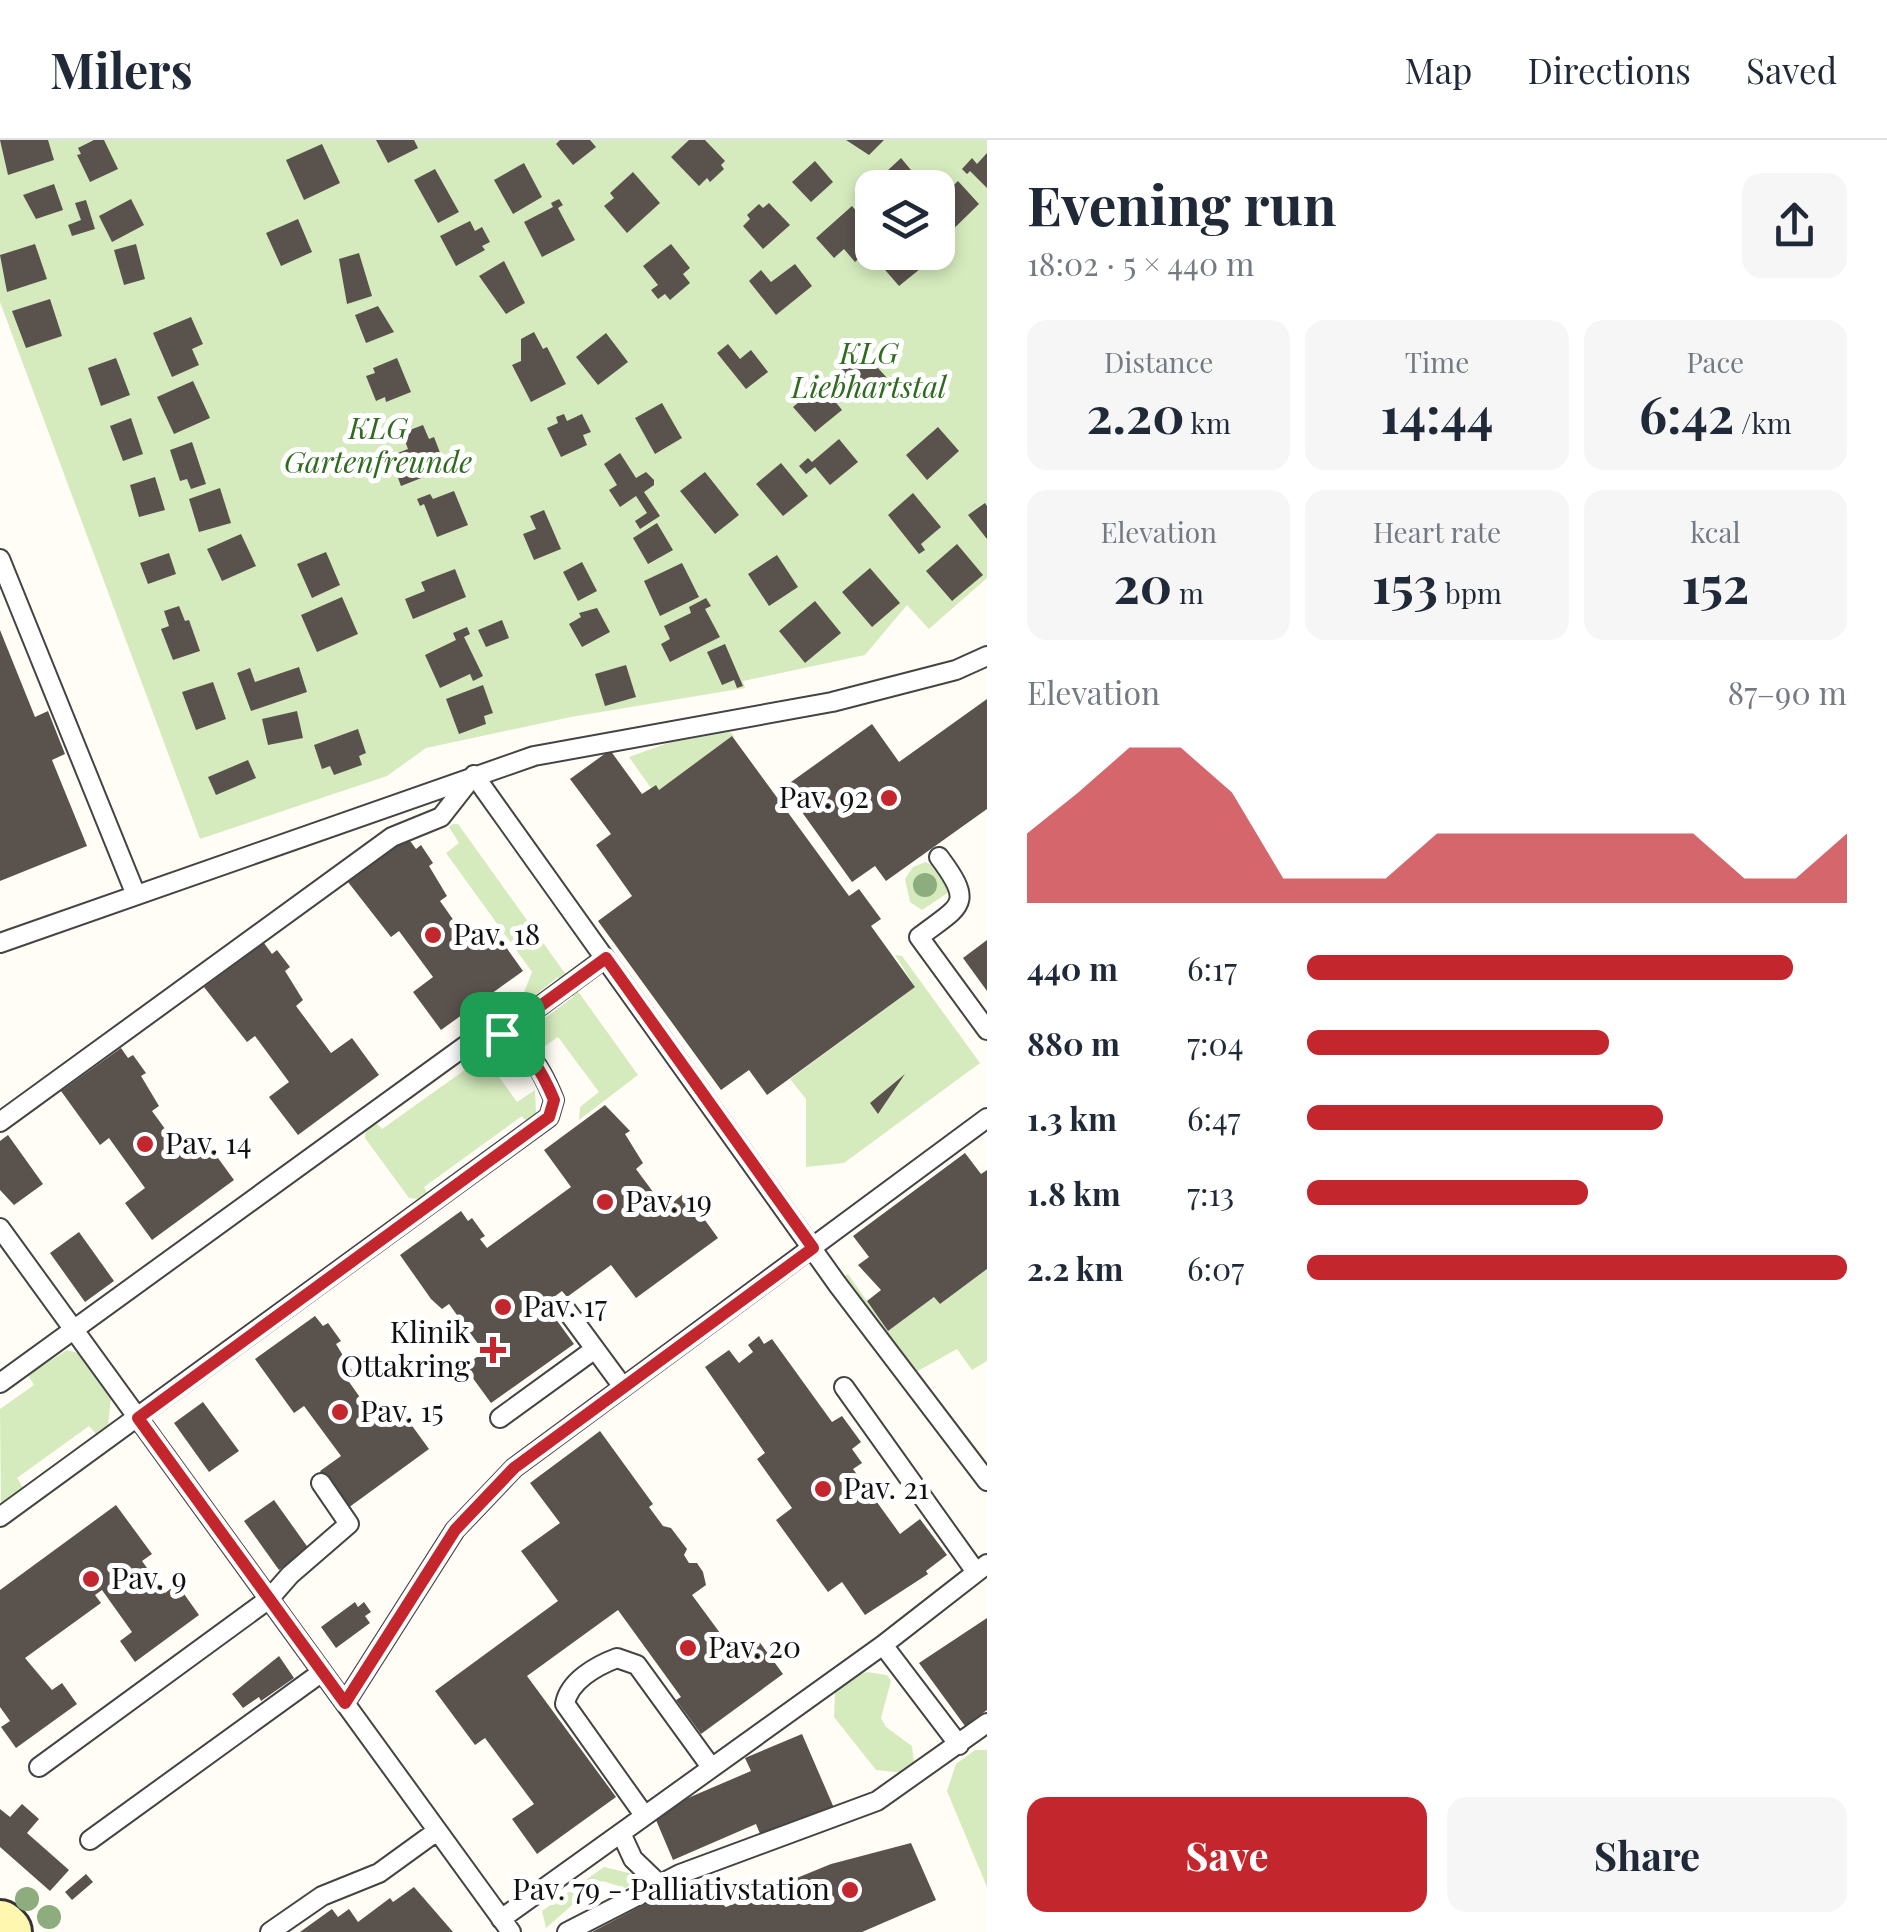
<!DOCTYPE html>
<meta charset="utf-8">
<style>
:root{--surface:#fff;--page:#f6f6f7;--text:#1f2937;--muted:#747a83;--line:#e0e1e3;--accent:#c4262e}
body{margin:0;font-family:"Playfair Display",serif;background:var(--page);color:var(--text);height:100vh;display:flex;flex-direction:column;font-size:38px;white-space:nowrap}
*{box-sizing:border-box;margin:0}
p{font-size:32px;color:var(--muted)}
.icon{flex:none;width:55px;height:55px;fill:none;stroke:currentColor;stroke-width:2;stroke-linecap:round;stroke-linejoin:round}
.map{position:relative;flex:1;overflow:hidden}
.drawer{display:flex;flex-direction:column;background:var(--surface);width:900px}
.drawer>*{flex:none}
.fabs{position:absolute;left:855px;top:30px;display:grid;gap:20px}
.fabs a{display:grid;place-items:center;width:100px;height:100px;border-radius:20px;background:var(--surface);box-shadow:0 5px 15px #0003;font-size:50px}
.pin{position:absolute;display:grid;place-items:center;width:85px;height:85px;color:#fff;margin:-42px;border-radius:20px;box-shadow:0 5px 15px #0006}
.round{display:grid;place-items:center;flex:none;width:105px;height:105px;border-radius:20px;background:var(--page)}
.head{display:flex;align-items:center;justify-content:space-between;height:170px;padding:0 40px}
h1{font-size:55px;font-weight:700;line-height:75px}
.metrics{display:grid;grid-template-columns:repeat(3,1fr);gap:15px;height:170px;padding:10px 40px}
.metrics div{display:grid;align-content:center;border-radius:20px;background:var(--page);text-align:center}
.metrics b{font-size:50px;font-weight:700}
.metrics small{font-size:28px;font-weight:400}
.metrics p{font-size:28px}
.chart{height:280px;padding:20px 40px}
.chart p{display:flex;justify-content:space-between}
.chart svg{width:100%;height:180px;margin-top:10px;fill:var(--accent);opacity:.7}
.primary-button{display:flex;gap:20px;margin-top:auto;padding:20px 40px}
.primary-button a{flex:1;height:115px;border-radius:20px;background:var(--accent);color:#fff;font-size:40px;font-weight:700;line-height:115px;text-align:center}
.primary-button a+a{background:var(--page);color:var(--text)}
ul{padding:0 40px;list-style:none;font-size:32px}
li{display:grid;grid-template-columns:160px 120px 1fr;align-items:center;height:75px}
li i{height:25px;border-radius:12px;background:var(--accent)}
header{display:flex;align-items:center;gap:60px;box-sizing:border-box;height:140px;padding:0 50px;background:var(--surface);border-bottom:2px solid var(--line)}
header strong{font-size:48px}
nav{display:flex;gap:55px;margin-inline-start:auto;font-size:35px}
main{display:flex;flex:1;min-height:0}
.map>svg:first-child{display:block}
.green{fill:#d5ebbd;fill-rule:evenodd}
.building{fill:#5a524d}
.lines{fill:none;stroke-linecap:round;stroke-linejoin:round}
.service-casing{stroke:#444;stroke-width:22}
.secondary-casing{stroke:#333;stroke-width:58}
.service{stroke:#fff;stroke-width:18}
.secondary{stroke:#fff6b0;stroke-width:52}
.tree{fill:#8dad7f}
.route-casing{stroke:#fff;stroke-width:20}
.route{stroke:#c4262e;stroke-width:12}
.poi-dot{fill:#c4262e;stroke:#fff;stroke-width:4}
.labels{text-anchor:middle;stroke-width:10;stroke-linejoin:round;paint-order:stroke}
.park-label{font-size:30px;font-style:italic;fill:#2f6b1f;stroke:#fff}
.poi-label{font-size:30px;fill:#111;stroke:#fff;text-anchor:start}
</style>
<header>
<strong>Milers</strong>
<nav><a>Map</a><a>Directions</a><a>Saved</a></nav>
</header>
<main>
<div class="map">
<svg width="987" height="1792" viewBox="0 0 987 1792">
<rect width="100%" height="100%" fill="#fffdf5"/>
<path class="green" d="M 0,0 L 987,0 L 987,438 L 929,489 L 907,465 L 865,515 L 743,541 L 745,548 L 571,577 L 426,608 L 387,636 L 200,699 L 0,162 ZM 872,48 L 938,48 L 938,112 L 872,112 Z
M 730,592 L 736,598 L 732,596 L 659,650 L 656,645 L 651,648 L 629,617 L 671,602 Z
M 453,684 L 458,684 L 638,935 L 579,980 L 580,967 L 599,952 L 558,897 L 542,908 L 529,890 L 573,857 L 558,837 L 517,870 L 532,832 L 446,713 L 459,703 L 449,687 Z
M 925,722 L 937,727 L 952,750 L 922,770 L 910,762 L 905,739 L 913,727 Z
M 895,815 L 902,816 L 980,923 L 844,1023 L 806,1027 L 806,959 L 790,939 L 915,847 Z
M 482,904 L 499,906 L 510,914 L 492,927 L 517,962 L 535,950 L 536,973 L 528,983 L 522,976 L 424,1047 L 427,1053 L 419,1059 L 409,1058 L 365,998 L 366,989 L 375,982 L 382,989 L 483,917 L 477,908 Z
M 987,1129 L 987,1221 L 972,1230 L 957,1209 L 916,1232 L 842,1139 L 848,1134 L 888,1191 L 934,1157 L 940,1164 Z
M 67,1210 L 78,1213 L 111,1258 L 108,1285 L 96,1294 L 89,1286 L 17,1338 L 23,1348 L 1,1364 L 0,1269 L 34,1245 L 28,1235 Z
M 867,1532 L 887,1535 L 891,1541 L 881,1578 L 886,1587 L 912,1606 L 914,1622 L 905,1633 L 876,1630 L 834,1577 L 835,1552 L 848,1540 Z
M 975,1610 L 987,1610 L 987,1747 L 947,1651 L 956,1624 Z
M 604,1727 L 633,1734 L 632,1743 L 626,1748 L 602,1741 L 596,1744 L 546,1788 L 542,1771 Z"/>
<path class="building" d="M 0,0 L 48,0 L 54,20 L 8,35 Z
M 94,0 L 104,0 L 118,29 L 90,42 L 77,15 L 81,14 L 78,8 Z
M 376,0 L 414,0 L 418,8 L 388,23 Z
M 560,0 L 590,0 L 596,7 L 573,25 L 556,4 Z
M 689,0 L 705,0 L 725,21 L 721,25 L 724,29 L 710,42 L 707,38 L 699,46 L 671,17 Z
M 846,0 L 884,0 L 869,15 Z
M 322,4 L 340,43 L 304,60 L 286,20 Z
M 987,13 L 987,48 L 970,31 L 967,34 L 962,29 L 972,18 L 977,24 Z
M 901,18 L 916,36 L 899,48 L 886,32 Z
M 815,21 L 833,42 L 811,62 L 792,42 Z
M 524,23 L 542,57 L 513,74 L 494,40 Z
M 435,29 L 459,72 L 438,83 L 414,40 Z
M 633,32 L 660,63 L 627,93 L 604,66 L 614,58 L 610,53 Z
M 958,41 L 979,64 L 940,102 L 938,60 Z
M 54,44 L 63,70 L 36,79 L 23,55 Z
M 131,59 L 144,85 L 112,102 L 99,76 Z
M 559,59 L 563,65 L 558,68 L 575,100 L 542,117 L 524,82 L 553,67 L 551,63 Z
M 86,60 L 95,89 L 72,96 L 68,85 L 81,80 L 75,63 Z
M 769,63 L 790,85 L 763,109 L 743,86 L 750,79 L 747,75 L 759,64 L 763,68 Z
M 852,66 L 872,90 L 872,106 L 855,122 L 844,109 L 834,118 L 816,98 Z
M 298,79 L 312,112 L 281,126 L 266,93 Z
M 470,81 L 475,91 L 482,87 L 490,102 L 482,106 L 485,110 L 456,126 L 440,96 Z
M 35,104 L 47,139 L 7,152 L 0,115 Z
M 136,104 L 145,139 L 124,145 L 114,110 Z
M 671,104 L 690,128 L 683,134 L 690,143 L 670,160 L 665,154 L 658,159 L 651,150 L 658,145 L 643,126 Z
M 894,112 L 907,112 L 920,129 L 899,146 L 880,124 Z
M 359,113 L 372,156 L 347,164 L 339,119 Z
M 504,121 L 525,163 L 506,174 L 479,136 Z
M 795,124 L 812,146 L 776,175 L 749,141 L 761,130 L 771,142 Z
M 50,159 L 62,196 L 26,208 L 12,171 Z
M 378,166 L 394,192 L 366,203 L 355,175 Z
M 191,177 L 203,204 L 192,209 L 199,225 L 172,237 L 153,193 Z
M 534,192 L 543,209 L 547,207 L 566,244 L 531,262 L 512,225 L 521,221 L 521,199 Z
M 606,193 L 628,222 L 598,245 L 576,217 Z
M 728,204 L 740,219 L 751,210 L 768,232 L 746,249 L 717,213 Z
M 861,209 L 887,238 L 861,260 L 836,231 Z
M 116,218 L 130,255 L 101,266 L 88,228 Z
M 397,218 L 411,252 L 386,262 L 385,257 L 376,261 L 366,236 L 375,233 L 373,228 Z
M 193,241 L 210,278 L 174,294 L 157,257 Z
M 821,244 L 842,270 L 815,292 L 793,267 Z
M 662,263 L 682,298 L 655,314 L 635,278 Z
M 564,274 L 567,281 L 582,274 L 591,292 L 583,295 L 587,305 L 561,317 L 547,288 L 558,283 L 556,277 Z
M 131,278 L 143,314 L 123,321 L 110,286 Z
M 423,285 L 429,299 L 434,297 L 444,323 L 438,325 L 439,331 L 401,346 L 390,316 L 408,309 L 402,293 Z
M 938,287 L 959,311 L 927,340 L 906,315 Z
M 839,299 L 858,322 L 830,345 L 815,327 L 806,334 L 799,326 L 808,318 L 812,322 Z
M 192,302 L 206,344 L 191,349 L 187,339 L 180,341 L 170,310 Z
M 620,313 L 636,338 L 646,332 L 654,340 L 654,345 L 644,352 L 660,376 L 640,389 L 635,381 L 647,373 L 636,356 L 620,367 L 609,350 L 617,345 L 604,324 Z
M 781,323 L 808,356 L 783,376 L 756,344 Z
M 705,332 L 739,375 L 715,394 L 680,351 Z
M 155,337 L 165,370 L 139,377 L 130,345 Z
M 220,348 L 231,383 L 199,392 L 189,359 Z
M 454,351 L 468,385 L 437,397 L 424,364 L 420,366 L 417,359 L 430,354 L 433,359 Z
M 913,353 L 941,387 L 921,404 L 925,410 L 919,414 L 888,375 Z
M 985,363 L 987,366 L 987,399 L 968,375 Z
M 544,370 L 561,409 L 534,420 L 523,394 L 536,389 L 530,376 Z
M 657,383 L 673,410 L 648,424 L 633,398 Z
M 241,394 L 256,426 L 222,441 L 207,409 Z
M 957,404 L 983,435 L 952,461 L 926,431 Z
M 326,412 L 340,445 L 312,458 L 297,424 Z
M 169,413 L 176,434 L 148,444 L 140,423 Z
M 777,415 L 798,447 L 769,466 L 748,434 Z
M 582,422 L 597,451 L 578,461 L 563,432 Z
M 682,423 L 699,457 L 660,476 L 644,441 Z
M 870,428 L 900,463 L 872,487 L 842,452 Z
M 455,429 L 466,457 L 413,479 L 405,459 L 425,451 L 421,442 Z
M 342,457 L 358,494 L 317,512 L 301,475 Z
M 706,458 L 711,466 L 705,469 L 720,497 L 670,522 L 661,504 L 670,499 L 664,486 L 691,473 L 689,467 Z
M 815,461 L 841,493 L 805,523 L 779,491 Z
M 179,466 L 185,481 L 189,480 L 200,511 L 173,520 L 161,489 L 169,486 L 164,471 Z
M 597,468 L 610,492 L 582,507 L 569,484 L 581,477 L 579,473 Z
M 502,480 L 509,498 L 486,507 L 478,490 Z
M 467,487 L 470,494 L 464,497 L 483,536 L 473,541 L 470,534 L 440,548 L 425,515 L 456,500 L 453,493 Z
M 0,490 L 35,577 L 48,571 L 65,614 L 52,620 L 87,706 L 0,741 Z
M 725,504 L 743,546 L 737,548 L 734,540 L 722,545 L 707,512 Z
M 626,525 L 636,557 L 605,566 L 595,534 Z
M 299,527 L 307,552 L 251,571 L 237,533 L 250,528 L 255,542 Z
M 213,542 L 226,579 L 196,590 L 182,552 Z
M 483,545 L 493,573 L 484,576 L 486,584 L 459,594 L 446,559 Z
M 987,559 L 987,669 L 886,741 L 875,726 L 852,742 L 784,647 L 872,584 L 899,622 Z
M 297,571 L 303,598 L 268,605 L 262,579 Z
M 358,589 L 366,613 L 359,616 L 362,625 L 334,635 L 330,626 L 322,629 L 314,605 Z
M 732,596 L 849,756 L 859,749 L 881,779 L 871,786 L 915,847 L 767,955 L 749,930 L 721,950 L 598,781 L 632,756 L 596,705 L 611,694 L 570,639 L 610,610 L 642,654 L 656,645 L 659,650 Z
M 248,620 L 256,638 L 216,655 L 208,637 Z
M 408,698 L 416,709 L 421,705 L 433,723 L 429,726 L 447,756 L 440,761 L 474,809 L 496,793 L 523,831 L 441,890 L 413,852 L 433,837 L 399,791 L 391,797 L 348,742 Z
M 987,800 L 987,851 L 963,818 Z
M 264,803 L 272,814 L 277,810 L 290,827 L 285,831 L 303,860 L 296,866 L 331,913 L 352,898 L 379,935 L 298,995 L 269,957 L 289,942 L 255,896 L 247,902 L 204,847 Z
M 121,908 L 128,918 L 133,915 L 146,933 L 141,936 L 159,966 L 152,971 L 179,1008 L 192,998 L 199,1008 L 207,1003 L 234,1040 L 152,1100 L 125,1063 L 145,1048 L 109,998 L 100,1005 L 61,951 Z
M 905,934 L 878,974 L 870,963 Z
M 605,965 L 630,991 L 625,994 L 643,1023 L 636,1029 L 665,1068 L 682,1055 L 688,1063 L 691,1061 L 718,1098 L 636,1158 L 611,1125 L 567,1157 L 562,1151 L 554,1157 L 559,1164 L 550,1171 L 574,1204 L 491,1263 L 464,1226 L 484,1212 L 449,1164 L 442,1169 L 431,1159 L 400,1115 L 461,1071 L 468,1081 L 472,1078 L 485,1096 L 480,1099 L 487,1108 L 571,1047 L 544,1010 Z
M 8,995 L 43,1044 L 14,1065 L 0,1050 L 0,1001 Z
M 965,1013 L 981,1034 L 987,1030 L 987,1129 L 940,1164 L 934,1157 L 888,1191 L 867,1161 L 881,1150 L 858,1125 L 869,1117 L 853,1096 Z
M 79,1092 L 114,1141 L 85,1162 L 50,1113 Z
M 315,1176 L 323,1186 L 328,1183 L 341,1201 L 336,1204 L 354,1234 L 347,1239 L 381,1287 L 402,1272 L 429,1309 L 348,1368 L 320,1331 L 341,1316 L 304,1266 L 294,1273 L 255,1219 Z
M 759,1196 L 764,1204 L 772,1199 L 832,1282 L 842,1276 L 861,1302 L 852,1309 L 862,1323 L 853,1329 L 900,1394 L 920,1379 L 947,1415 L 926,1431 L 928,1434 L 865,1475 L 842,1442 L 828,1452 L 776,1380 L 792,1368 L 757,1319 L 765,1313 L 705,1227 L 729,1210 L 739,1223 L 753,1212 L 748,1205 Z
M 203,1262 L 239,1311 L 209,1332 L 174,1283 Z
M 600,1291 L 653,1364 L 649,1367 L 663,1386 L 671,1388 L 687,1409 L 684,1415 L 689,1423 L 697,1423 L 703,1432 L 706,1445 L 692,1455 L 737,1516 L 758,1500 L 783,1534 L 701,1594 L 676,1560 L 681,1557 L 618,1470 L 527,1536 L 616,1657 L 537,1714 L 512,1679 L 534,1664 L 485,1598 L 475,1605 L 435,1551 L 558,1461 L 521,1411 L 560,1383 L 530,1343 Z
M 274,1360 L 309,1409 L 279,1430 L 244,1381 Z
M 116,1365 L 152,1414 L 142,1421 L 165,1453 L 177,1444 L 199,1475 L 135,1522 L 120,1501 L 132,1492 L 102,1450 L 95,1455 L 101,1463 L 25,1518 L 52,1550 L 62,1543 L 77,1564 L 16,1608 L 1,1587 L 10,1581 L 0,1567 L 0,1450 Z
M 355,1462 L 358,1467 L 364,1462 L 371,1472 L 365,1476 L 370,1483 L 336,1508 L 321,1487 Z
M 987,1478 L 987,1570 L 965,1586 L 919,1523 Z
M 279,1516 L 294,1538 L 261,1561 L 259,1557 L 243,1568 L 232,1554 Z
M 802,1594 L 834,1668 L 761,1696 L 756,1684 L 673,1720 L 653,1673 L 751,1631 L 745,1618 Z
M 22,1664 L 39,1679 L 27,1693 L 69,1730 L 50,1751 L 0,1707 L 0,1669 L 10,1677 Z
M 911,1703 L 936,1760 L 862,1792 L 592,1792 L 690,1740 L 726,1767 L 831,1724 Z
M 86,1734 L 93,1742 L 72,1760 L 65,1752 Z
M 414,1747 L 453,1792 L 300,1792 L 332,1769 L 338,1777 L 349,1769 L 358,1782 L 390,1758 L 393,1762 Z"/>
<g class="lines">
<defs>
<path id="service" d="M 0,419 L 136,755
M 474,635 L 838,1145 L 987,1341
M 939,717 C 975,765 961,765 919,797 L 987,890
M 0,803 L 534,616 L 832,562 L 956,530 L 987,516
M 502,894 L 605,818
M 0,982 L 392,697 L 441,677 L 474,635
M 0,1088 L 511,1792
M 567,1171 L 623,1247
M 0,1243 L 483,893 C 523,895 540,925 554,960 L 549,977 L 0,1377
M 844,1247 L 976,1432
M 500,1278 L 595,1209
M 883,1505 L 959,1605
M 345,1563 L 455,1390 L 514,1328 L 987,978
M 39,1627 L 269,1459 L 290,1435 L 349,1384 L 321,1343
M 644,1675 L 565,1564 C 569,1541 596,1526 617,1518 L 637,1525 L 711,1627
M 621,1693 L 633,1719 L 659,1744
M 90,1700 L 322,1532
M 501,1779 L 883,1505 L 987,1424
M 270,1792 L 322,1756 L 379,1733 L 437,1691
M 567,1792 L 680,1734 L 877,1661 L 987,1583"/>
<path id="secondary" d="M 0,1787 L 5,1792"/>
</defs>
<use href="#service" class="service-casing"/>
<use href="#secondary" class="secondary-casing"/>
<use href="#service" class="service"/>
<use href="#secondary" class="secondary"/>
</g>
<g class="tree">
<circle cx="925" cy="745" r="12"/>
<circle cx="27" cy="1759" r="12"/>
<circle cx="49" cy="1777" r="12"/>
</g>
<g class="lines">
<defs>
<path id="route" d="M 606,818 L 813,1108 L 514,1328 L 455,1390 L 345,1563 L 138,1278 L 549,977 L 554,960 C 542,931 529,909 502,894 Z"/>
</defs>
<use href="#route" class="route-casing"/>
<use href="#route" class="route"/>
</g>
<g class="poi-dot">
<circle cx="889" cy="658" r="10"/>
<circle cx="433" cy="795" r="10"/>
<circle cx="145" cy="1004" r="10"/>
<circle cx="605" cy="1062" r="10"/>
<circle cx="503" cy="1167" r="10"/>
<path d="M488 1195h10v10h10v10h-10v10h-10v-10h-10v-10h10z"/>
<circle cx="340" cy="1272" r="10"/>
<circle cx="823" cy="1349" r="10"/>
<circle cx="91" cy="1439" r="10"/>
<circle cx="688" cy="1508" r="10"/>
<circle cx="850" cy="1750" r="10"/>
</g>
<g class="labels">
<g class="park-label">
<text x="869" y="224">KLG<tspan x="869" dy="34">Liebhartstal</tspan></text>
<text x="378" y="299">KLG<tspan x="378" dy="34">Gartenfreunde</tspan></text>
</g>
<g class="poi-label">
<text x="869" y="668" text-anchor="end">Pav. 92</text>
<text x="453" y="805">Pav. 18</text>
<text x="165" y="1014">Pav. 14</text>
<text x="625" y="1072">Pav. 19</text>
<text x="523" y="1177">Pav. 17</text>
<text x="470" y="1203" text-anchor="end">Klinik<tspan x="470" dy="34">Ottakring</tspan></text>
<text x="360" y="1282">Pav. 15</text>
<text x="843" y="1359">Pav. 21</text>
<text x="111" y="1449">Pav. 9</text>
<text x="708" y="1518">Pav. 20</text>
<text x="830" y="1760" text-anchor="end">Pav. 79 - Palliativstation</text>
</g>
</g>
</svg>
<div class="fabs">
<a><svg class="icon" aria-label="layers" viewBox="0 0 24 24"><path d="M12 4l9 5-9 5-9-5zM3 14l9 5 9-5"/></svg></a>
</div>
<div class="pin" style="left:502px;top:894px;background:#1e9e55"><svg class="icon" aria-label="arrive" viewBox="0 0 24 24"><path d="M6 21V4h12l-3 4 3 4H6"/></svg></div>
</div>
<section class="drawer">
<div class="head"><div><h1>Evening run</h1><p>18:02 · 5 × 440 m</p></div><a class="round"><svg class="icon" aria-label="share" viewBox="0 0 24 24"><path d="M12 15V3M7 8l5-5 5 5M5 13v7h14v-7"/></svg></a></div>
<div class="metrics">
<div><p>Distance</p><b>2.20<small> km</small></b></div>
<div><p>Time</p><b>14:44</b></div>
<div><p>Pace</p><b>6:42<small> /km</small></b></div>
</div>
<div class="metrics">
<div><p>Elevation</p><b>20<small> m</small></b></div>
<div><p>Heart rate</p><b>153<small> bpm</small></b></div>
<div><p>kcal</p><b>152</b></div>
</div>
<div class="chart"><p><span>Elevation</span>87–90 m</p>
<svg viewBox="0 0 160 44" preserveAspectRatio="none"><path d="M0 44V27L10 17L20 6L30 6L40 17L50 38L60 38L70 38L80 27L90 27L100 27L110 27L120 27L130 27L140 38L150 38L160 27V44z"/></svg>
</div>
<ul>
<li><b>440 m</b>6:17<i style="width:90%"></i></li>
<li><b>880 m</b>7:04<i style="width:56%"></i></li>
<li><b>1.3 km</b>6:47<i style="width:66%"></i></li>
<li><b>1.8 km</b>7:13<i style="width:52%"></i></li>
<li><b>2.2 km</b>6:07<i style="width:100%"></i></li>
</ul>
<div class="primary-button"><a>Save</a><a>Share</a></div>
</section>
</main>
